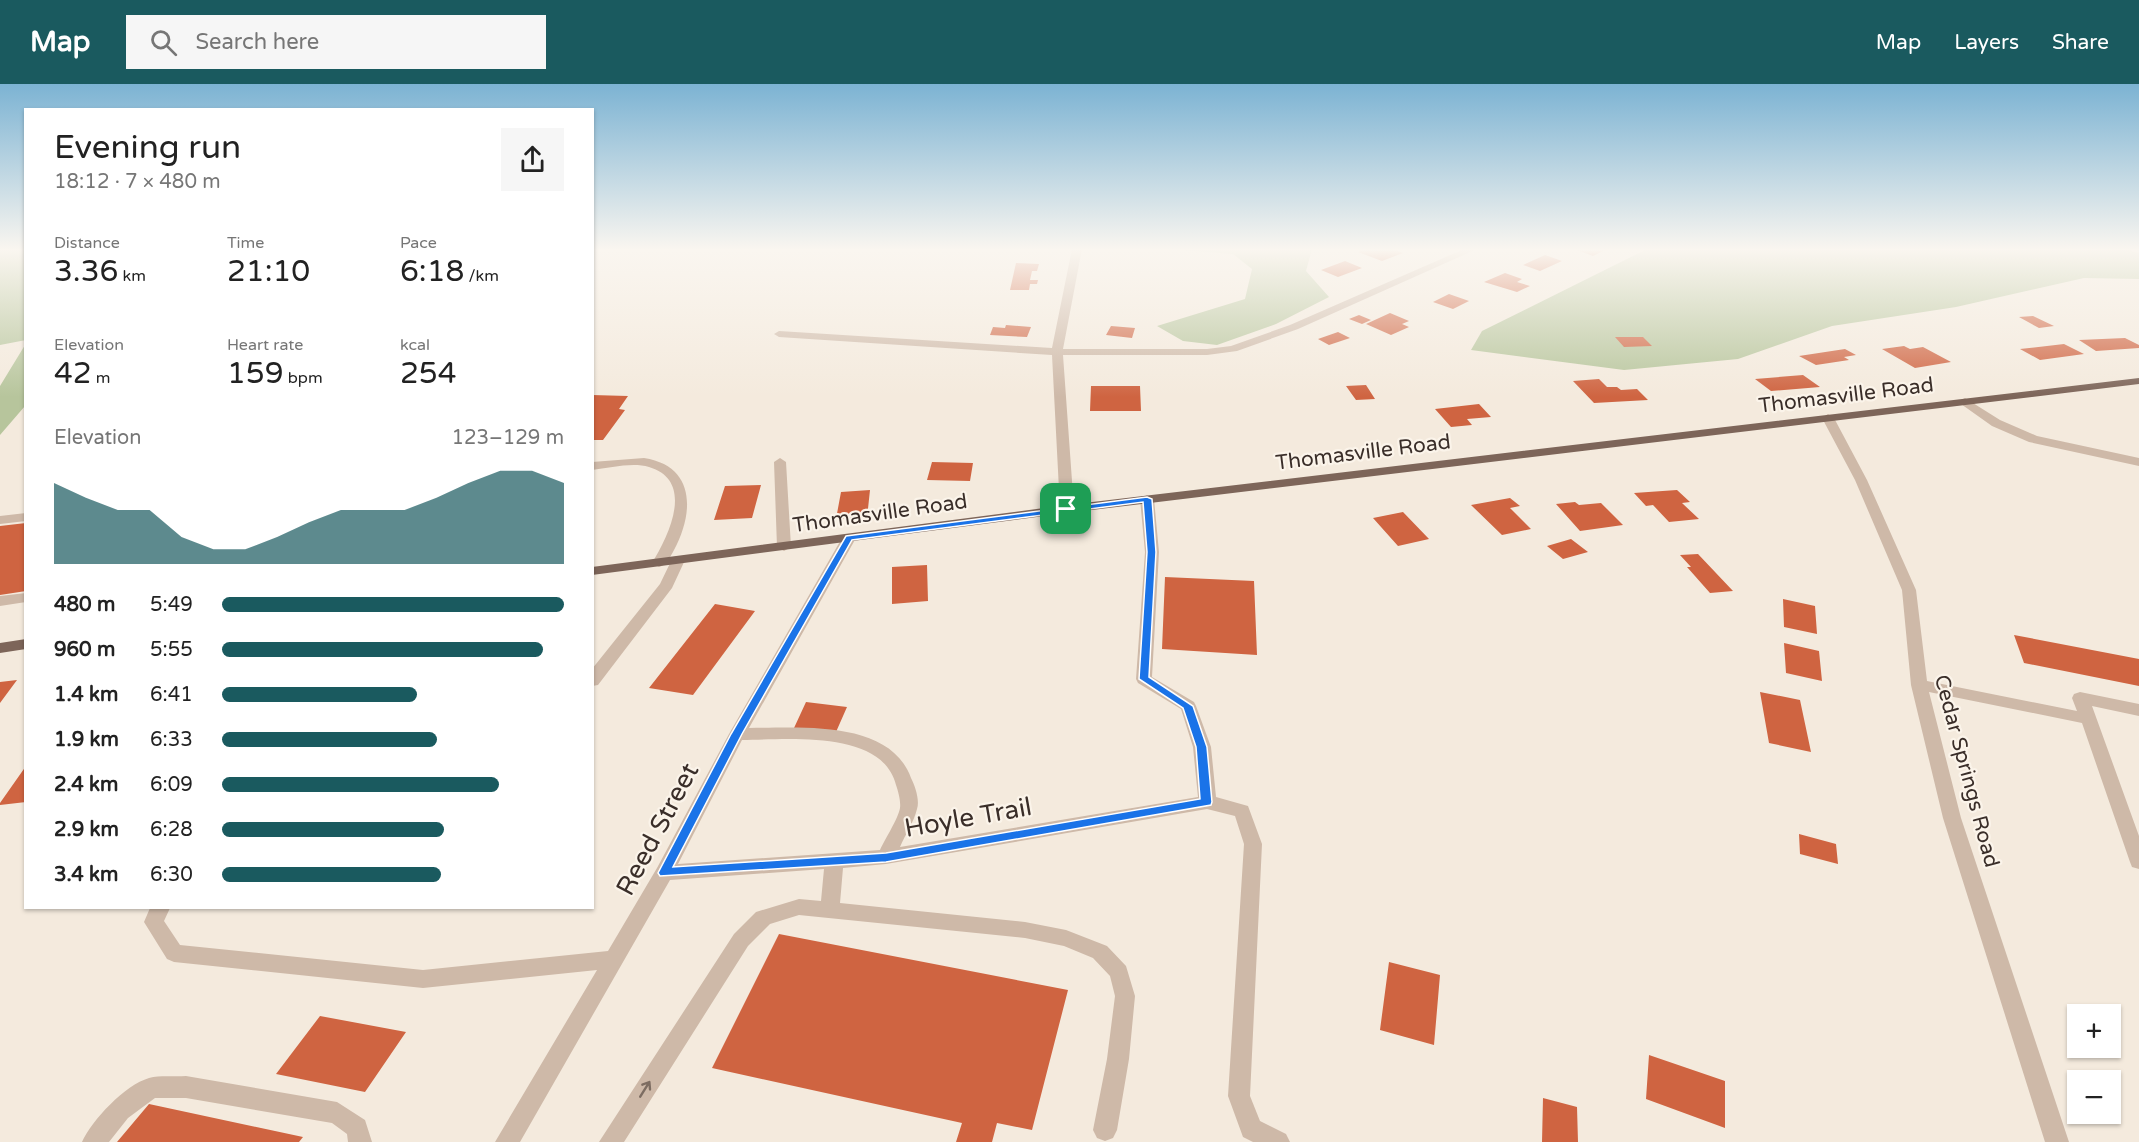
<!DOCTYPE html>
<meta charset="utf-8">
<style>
:root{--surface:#fff;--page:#f6f6f6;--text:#222;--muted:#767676;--accent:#1a5a5f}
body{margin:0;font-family:"Varela Round",sans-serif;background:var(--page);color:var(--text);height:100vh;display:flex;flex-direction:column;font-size:22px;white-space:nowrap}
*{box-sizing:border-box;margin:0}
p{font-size:20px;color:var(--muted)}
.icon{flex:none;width:33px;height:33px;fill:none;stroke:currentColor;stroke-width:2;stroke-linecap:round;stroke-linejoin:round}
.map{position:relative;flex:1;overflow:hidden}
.details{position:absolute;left:24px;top:24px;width:570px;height:801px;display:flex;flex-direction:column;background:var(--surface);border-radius:0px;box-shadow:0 2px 4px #0004}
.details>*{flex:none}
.buttons{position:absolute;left:2067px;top:920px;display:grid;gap:12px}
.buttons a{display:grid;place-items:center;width:54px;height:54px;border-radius:0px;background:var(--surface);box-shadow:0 2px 4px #0004;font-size:30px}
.pin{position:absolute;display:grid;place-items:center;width:51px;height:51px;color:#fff;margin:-26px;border-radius:12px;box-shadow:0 3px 9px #0006}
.round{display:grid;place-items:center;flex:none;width:63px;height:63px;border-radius:0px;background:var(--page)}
.headline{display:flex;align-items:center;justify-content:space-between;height:102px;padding:0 30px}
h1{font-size:33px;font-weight:600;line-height:45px}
.stats{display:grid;grid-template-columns:repeat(3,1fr);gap:9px;height:102px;padding:6px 30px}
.stats div{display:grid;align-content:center}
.stats b{font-size:30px;font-weight:600}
.stats small{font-size:16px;font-weight:400}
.stats p{font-size:16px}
.chart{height:168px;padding:12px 30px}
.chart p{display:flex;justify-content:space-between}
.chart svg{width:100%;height:108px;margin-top:6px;fill:var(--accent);opacity:.7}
ul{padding:0 30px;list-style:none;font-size:20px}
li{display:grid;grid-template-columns:96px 72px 1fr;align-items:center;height:45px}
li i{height:15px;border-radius:8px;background:var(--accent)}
header{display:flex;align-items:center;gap:36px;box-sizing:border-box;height:84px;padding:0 30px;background:var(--accent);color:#fff}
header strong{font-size:28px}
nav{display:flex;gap:33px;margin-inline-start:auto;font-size:21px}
.search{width:420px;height:54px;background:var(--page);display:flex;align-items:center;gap:15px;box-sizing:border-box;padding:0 21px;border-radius:0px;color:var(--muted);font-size:22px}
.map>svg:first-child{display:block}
.green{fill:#b7c59c}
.building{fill:#cf6441}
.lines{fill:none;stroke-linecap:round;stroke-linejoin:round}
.minor{fill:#ceb9a8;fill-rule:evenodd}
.major{fill:#7d6559;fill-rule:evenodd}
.oneway{stroke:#7d6d62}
.route{fill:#1a73e8;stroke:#fff;stroke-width:1.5;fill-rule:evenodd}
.labels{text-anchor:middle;stroke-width:4.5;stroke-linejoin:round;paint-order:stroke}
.street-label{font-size:21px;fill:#3a2e29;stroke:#fbf4ea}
.near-street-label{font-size:26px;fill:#3a2e29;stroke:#fbf4ea}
</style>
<header>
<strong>Map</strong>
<div class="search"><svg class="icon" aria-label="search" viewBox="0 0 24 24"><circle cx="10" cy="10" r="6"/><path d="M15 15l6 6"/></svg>Search here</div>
<nav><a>Map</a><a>Layers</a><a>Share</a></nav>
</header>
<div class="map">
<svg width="2139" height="1058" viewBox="0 0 2139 1058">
<rect width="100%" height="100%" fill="#f4eadd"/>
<path class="green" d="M 0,165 L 25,165 L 26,256 L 0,261 Z
M 1167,165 L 1312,165 L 1306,187 L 1329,213 L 1276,240 L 1217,261 L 1183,257 L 1157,242 L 1245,215 L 1252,185 L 1233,170 Z
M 1647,165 L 2124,165 L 2139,169 L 2139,195 L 2084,194 L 1956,223 L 1832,242 L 1738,275 L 1624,286 L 1471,266 L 1482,247 Z
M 25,261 L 25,322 L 0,351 L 0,302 Z"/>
<path class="building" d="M 1365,165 L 1393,165 L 1403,169 L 1382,177 L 1358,168 Z
M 1574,165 L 1607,165 L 1593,172 Z
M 1545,171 L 1562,177 L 1540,187 L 1523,181 Z
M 1345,177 L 1362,184 L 1338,193 L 1321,186 Z
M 1016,179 L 1039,180 L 1037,187 L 1032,187 L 1030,196 L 1038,196 L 1037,200 L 1030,200 L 1029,206 L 1010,206 Z
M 1505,189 L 1522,195 L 1517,198 L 1530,202 L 1517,208 L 1484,198 Z
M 1449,210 L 1469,217 L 1453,225 L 1433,218 Z
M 1390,229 L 1409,237 L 1402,240 L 1409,243 L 1391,251 L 1366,240 Z
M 1359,231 L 1371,236 L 1362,240 L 1349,235 Z
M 2033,232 L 2054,242 L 2039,244 L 2019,233 Z
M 1006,241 L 1031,243 L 1027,253 L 990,251 L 993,243 L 1005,244 Z
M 1111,242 L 1135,244 L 1132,254 L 1106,251 Z
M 1338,248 L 1350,254 L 1329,261 L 1318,255 Z
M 1615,253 L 1643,253 L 1652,262 L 1624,263 Z
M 2125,254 L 2139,261 L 2139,264 L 2096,267 L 2079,256 Z
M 2064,260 L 2084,270 L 2040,276 L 2020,265 Z
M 1904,262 L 1910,265 L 1923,263 L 1951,278 L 1915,284 L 1882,265 Z
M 1845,265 L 1856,271 L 1844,273 L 1849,276 L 1816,281 L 1799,272 Z
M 1803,291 L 1820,303 L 1771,307 L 1755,295 Z
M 1599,295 L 1607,303 L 1617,303 L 1621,306 L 1637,305 L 1648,316 L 1594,319 L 1573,297 Z
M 1366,301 L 1375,315 L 1356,316 L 1346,302 Z
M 1091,302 L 1140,302 L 1141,327 L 1090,327 Z
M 592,311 L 628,312 L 619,325 L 625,326 L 603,356 L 592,356 Z
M 1479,320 L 1491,333 L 1467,335 L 1472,341 L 1451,343 L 1435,325 Z
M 932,378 L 973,379 L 970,397 L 927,396 Z
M 761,401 L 752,434 L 714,436 L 725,402 Z
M 870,406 L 867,434 L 836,435 L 841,408 Z
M 1677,406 L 1690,418 L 1682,419 L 1699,435 L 1669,438 L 1653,421 L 1646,422 L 1634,409 Z
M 1510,414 L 1520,422 L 1510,424 L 1531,445 L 1502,451 L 1471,421 Z
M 1575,418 L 1579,421 L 1601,419 L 1623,441 L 1580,447 L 1556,420 Z
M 1403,428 L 1429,455 L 1398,462 L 1373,434 Z
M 26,439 L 26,507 L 0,511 L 0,442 Z
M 1571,455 L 1588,468 L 1563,475 L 1547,462 Z
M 1698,470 L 1733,507 L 1710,509 L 1687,483 L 1691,483 L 1680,471 Z
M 927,481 L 928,517 L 892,520 L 892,483 Z
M 1165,493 L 1254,497 L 1257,571 L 1162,565 Z
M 1783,515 L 1815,522 L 1817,550 L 1784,543 Z
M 715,520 L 755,527 L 693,611 L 649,604 Z
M 2014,551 L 2139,575 L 2139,602 L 2024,579 Z
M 1784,559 L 1819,567 L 1822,597 L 1786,589 Z
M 17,596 L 0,619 L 0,598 Z
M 1760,608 L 1800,616 L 1811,668 L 1769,659 Z
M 806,618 L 847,623 L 836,648 L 794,644 Z
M 26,682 L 26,718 L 0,721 L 0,719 Z
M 1799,750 L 1836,760 L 1838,780 L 1800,770 Z
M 779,850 L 1068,906 L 1032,1046 L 997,1039 L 992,1058 L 956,1058 L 962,1039 L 712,984 Z
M 1389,878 L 1440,891 L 1434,961 L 1380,946 Z
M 320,932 L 406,948 L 365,1008 L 276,990 Z
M 1649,971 L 1725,997 L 1725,1044 L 1646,1015 Z
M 1543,1014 L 1577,1023 L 1578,1058 L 1542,1058 Z
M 149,1020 L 303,1053 L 299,1058 L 117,1058 Z"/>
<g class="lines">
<path class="minor" d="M 1072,165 L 1082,165 L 1063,265 L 1207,265 L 1231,262 L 1290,241 L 1464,165 L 1477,165 L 1298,245 L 1237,267 L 1207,271 L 1063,271 L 1074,425 L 1067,429 L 1060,425 L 1052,271 L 779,253 L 774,250 L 779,247 L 1052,264 Z
M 1965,314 L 2000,336 L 2037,352 L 2139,374 L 2139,382 L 2029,358 L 1992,342 L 1961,320 L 1961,316 Z
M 1828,330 L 1834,334 L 1867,396 L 1916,506 L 1927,597 L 2077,627 L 2072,614 L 2074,610 L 2080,608 L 2139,620 L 2139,632 L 2092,622 L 2139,752 L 2139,785 L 2132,783 L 2130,778 L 2082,639 L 1929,608 L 1961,734 L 2069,1058 L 2045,1058 L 1943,734 L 1911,601 L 1902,506 L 1855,396 L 1822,334 Z
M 644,374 C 696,382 694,429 674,466 C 670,473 667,481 659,483 L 652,479 C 668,453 696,397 649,383 C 632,378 610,384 592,386 L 592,378 Z
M 780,374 L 786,378 L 791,463 L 784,467 L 777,463 L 774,378 Z
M 1147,411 L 1154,415 L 1159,468 L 1152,593 L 1194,618 L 1196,622 L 1211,663 L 1216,713 L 1248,722 L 1262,760 L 1250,1012 L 1260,1037 L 1286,1050 L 1290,1058 L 1253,1058 L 1243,1053 L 1228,1012 L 1244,760 L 1235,732 L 1207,725 L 886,780 L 843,784 L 840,819 L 1025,838 L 1066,846 L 1107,862 L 1126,882 L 1135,912 L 1129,975 L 1117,1046 L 1113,1054 L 1105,1057 L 1097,1054 L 1093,1046 L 1107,975 L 1115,912 L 1110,892 L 1093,874 L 1064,862 L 1025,854 L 799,831 L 770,840 L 748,862 L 624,1058 L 599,1058 L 734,850 L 756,828 L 799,815 L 821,817 L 824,785 L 670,796 L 520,1058 L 495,1058 L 597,886 L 423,904 L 174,878 L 167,875 L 144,838 L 150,824 L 170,824 L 164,837 L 180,861 L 423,886 L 608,867 L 657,784 L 729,650 L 842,454 L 849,450 L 856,454 L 749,644 C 799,644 890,635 911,694 C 915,702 920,716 917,725 C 914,738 905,751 900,763 L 1198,713 L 1193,663 L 1181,625 L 1138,599 L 1136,595 L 1145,468 L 1140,415 ZM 742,656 C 787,656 882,645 896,701 C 898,707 901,717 900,724 C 898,735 885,755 880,766 L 678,780 Z
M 26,429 L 26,437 L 0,440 L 0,432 Z
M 678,472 L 685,476 L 672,504 L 598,601 L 592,602 L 592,585 L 660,500 L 673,473 Z
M 26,509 L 26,518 L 0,522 L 0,512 Z
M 186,992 L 337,1018 L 365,1036 L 372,1058 L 348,1058 L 347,1050 L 332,1039 L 186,1014 L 155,1014 L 128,1034 L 109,1058 L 82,1058 C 92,1036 125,1001 149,994 C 160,991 174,993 186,992 Z"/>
<path class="major" d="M 2139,294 L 2139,300 L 1067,429 L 592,491 L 592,483 L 1067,421 Z
M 26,555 L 26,565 L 0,569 L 0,559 Z"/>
</g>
<defs><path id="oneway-shaft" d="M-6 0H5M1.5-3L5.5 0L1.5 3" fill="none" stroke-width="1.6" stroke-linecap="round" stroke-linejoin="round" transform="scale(1.5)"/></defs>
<use class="oneway" href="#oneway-shaft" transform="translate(645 1005) rotate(-58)"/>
<linearGradient id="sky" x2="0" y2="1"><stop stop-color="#7cb3d3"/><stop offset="0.53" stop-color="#faf6f0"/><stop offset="1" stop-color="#faf6f0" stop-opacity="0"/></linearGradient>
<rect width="2139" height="313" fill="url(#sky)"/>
<path class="route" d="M 1147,413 L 1152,415 L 1156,468 L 1149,593 L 1193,622 L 1207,663 L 1212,718 L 1211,721 L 886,778 L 660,792 L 658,789 L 731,650 L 846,452 ZM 1143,418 L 1147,468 L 1139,595 L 1183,624 L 1196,663 L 1200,715 L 886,769 L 673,783 L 742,650 L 852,456 Z"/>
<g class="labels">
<g class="street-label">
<text transform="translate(1846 311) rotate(-7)" y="7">Thomasville Road</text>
<text transform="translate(1363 368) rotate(-7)" y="7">Thomasville Road</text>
<text transform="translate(880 429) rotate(-8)" y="7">Thomasville Road</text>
<text transform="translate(1967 687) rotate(75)" y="7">Cedar Springs Road</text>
</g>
<g class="near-street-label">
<text transform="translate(968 733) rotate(-10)" y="9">Hoyle Trail</text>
<text transform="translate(657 745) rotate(-62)" y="9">Reed Street</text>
</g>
</g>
</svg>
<div class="buttons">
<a>+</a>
<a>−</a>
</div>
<div class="pin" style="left:1066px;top:425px;background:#1e9e55"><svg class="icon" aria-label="arrive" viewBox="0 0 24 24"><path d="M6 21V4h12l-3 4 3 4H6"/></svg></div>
<section class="details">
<div class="headline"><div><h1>Evening run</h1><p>18:12 · 7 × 480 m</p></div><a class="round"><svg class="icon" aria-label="share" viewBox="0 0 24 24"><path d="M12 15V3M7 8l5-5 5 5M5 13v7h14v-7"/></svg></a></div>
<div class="stats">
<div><p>Distance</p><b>3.36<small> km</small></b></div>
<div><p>Time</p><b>21:10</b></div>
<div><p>Pace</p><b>6:18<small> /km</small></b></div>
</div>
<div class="stats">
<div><p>Elevation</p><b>42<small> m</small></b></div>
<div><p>Heart rate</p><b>159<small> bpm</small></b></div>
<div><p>kcal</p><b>254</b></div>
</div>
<div class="chart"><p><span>Elevation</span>123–129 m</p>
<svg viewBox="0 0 160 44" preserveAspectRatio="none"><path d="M0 44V11L10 17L20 22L30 22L40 33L50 38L60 38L70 33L80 27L90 22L100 22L110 22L120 17L130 11L140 6L150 6L160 11V44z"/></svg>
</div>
<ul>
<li><b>480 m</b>5:49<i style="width:100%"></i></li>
<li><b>960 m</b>5:55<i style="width:94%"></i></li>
<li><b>1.4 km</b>6:41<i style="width:57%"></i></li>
<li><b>1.9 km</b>6:33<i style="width:63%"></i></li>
<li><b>2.4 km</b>6:09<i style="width:81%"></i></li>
<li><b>2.9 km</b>6:28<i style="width:65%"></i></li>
<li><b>3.4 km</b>6:30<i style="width:64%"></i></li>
</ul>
</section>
</div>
